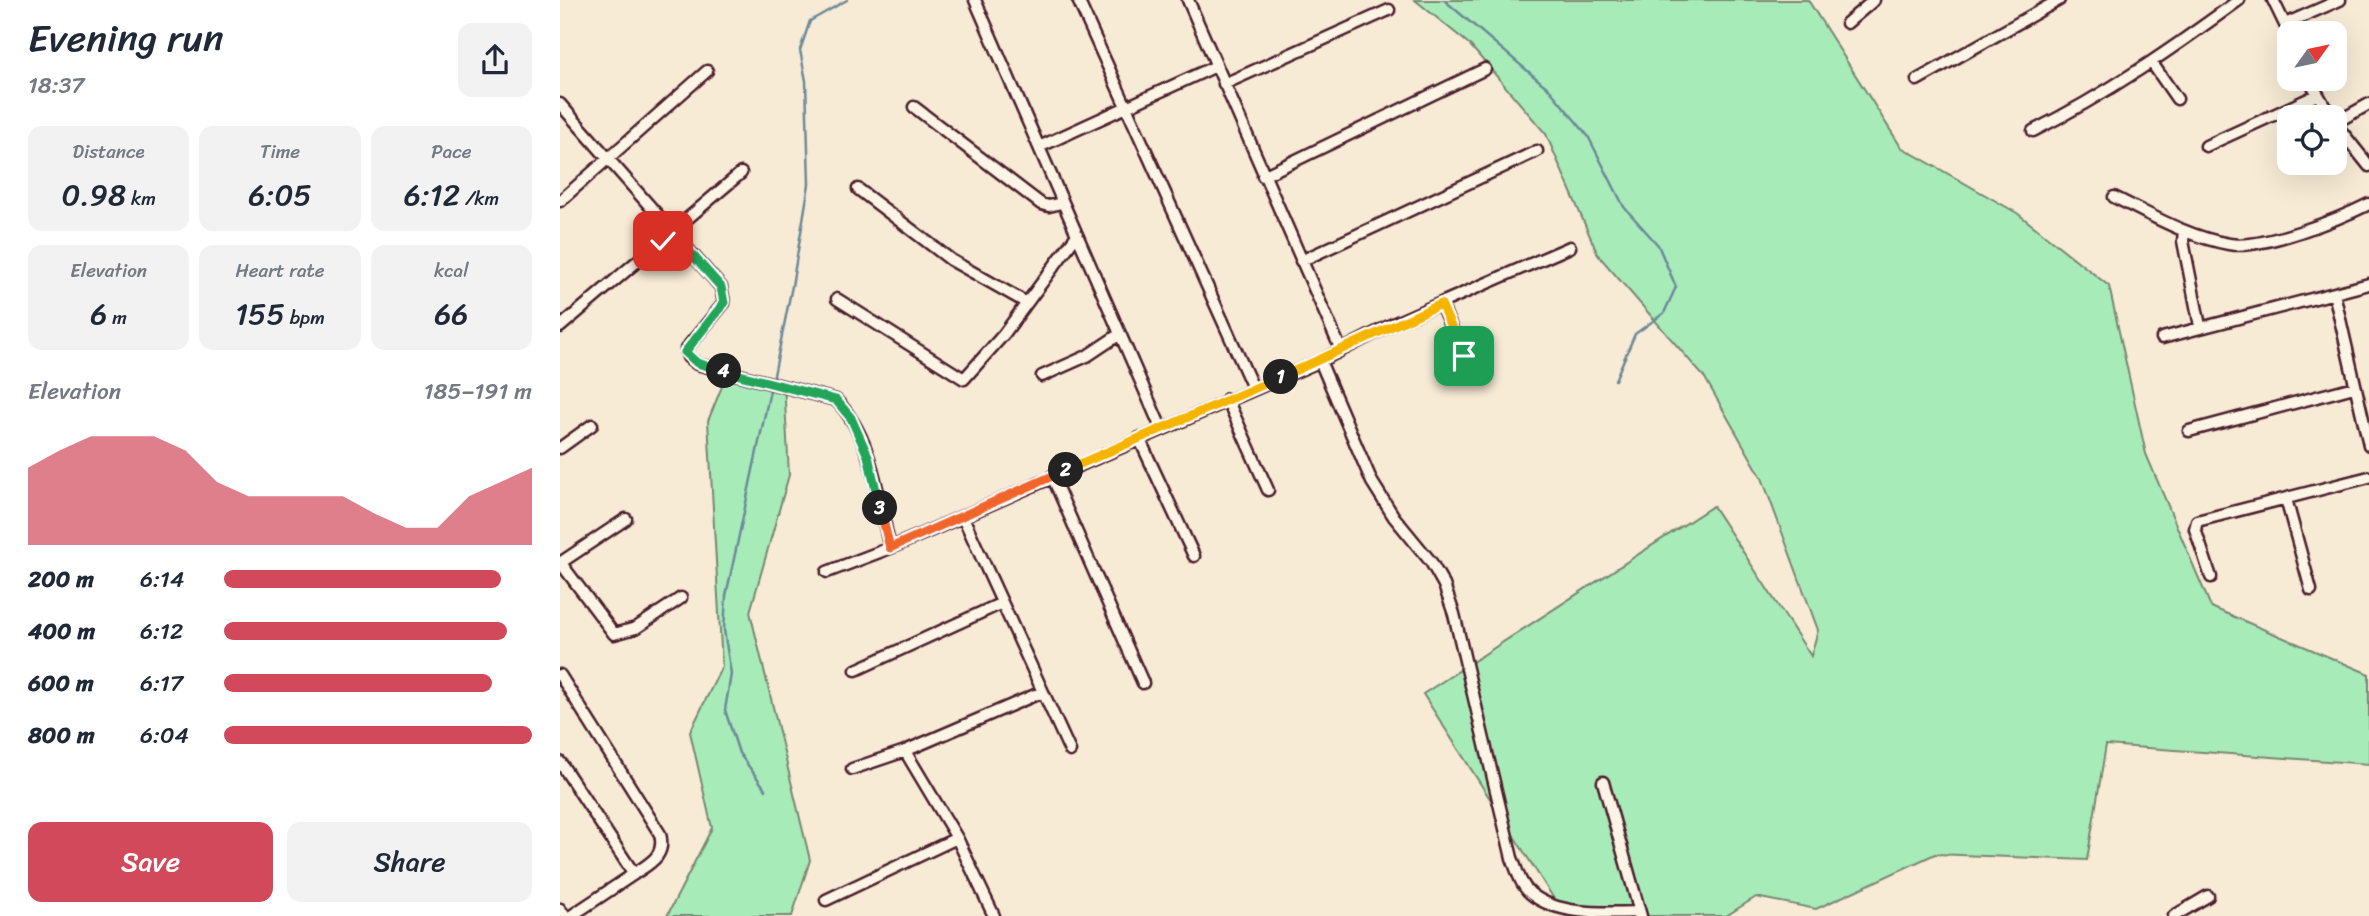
<!DOCTYPE html>
<meta charset="utf-8">
<style>
:root{--surface:#fff;--page:#f2f2f3;--text:#1f2937;--muted:#747a83;--accent:#d1495b}
body{margin:0;font-family:Sriracha,sans-serif;background:var(--page);color:var(--text);height:100vh;display:flex;flex-direction:column;font-size:26px;white-space:nowrap}
*{box-sizing:border-box;margin:0}
p{font-size:23px;color:var(--muted)}
.icon{flex:none;width:38px;height:38px;fill:none;stroke:currentColor;stroke-width:2;stroke-linecap:round;stroke-linejoin:round}
.map{position:relative;flex:1;overflow:hidden}
.drawer{display:flex;flex-direction:column;background:var(--surface);width:560px}
.drawer>*{flex:none}
.needle{width:46px;rotate:57deg}
.fabs{position:absolute;left:1717px;top:21px;display:grid;gap:14px}
.fabs a{display:grid;place-items:center;width:70px;height:70px;border-radius:14px;background:var(--surface);box-shadow:0 7px 28px #0002;font-size:35px}
.pin{position:absolute;display:grid;place-items:center;width:60px;height:60px;color:#fff;margin:-30px;border-radius:14px;box-shadow:0 4px 10px #0006}
.km{position:absolute;width:35px;height:35px;margin:-18px;border-radius:50%;background:#222;color:#fff;font-size:19px;line-height:35px;text-align:center}
.round{display:grid;place-items:center;flex:none;width:74px;height:74px;border-radius:14px;background:var(--page)}
.overview{display:flex;align-items:center;justify-content:space-between;height:119px;padding:0 28px}
h1{font-size:38px;font-weight:600;line-height:52px}
.stats{display:grid;grid-template-columns:repeat(3,1fr);gap:10px;height:119px;padding:7px 28px}
.stats div{display:grid;align-content:center;border-radius:14px;background:var(--page);text-align:center}
.stats b{font-size:30px;font-weight:600}
.stats small{font-size:19px;font-weight:400}
.stats p{font-size:19px}
.chart{height:196px;padding:14px 28px}
.chart p{display:flex;justify-content:space-between}
.chart svg{width:100%;height:126px;margin-top:7px;fill:var(--accent);opacity:.7}
.button{display:flex;gap:14px;margin-top:auto;padding:14px 28px}
.button a{flex:1;height:80px;border-radius:14px;background:var(--accent);color:#fff;font-size:28px;font-weight:600;line-height:80px;text-align:center}
.button a+a{background:var(--page);color:var(--text)}
ul{padding:0 28px;list-style:none;font-size:23px}
li{display:grid;grid-template-columns:112px 84px 1fr;align-items:center;height:52px}
li i{height:18px;border-radius:9px;background:var(--accent)}
main{display:flex;flex:1;min-height:0}
.map>svg:first-child{display:block}
.green{fill:#a7ecb8;stroke:#788672;stroke-width:2}
.lines{fill:none;stroke-linecap:round;stroke-linejoin:round}
.stream{stroke:#6c8999;stroke-width:2.5}
.street-casing{stroke:#4a1f2b;stroke-width:15}
.street{stroke:#fcf5e5;stroke-width:10}
.split-1-casing{stroke:#fff;stroke-width:14}
.split-2-casing{stroke:#fff;stroke-width:14}
.split-3-casing{stroke:#fff;stroke-width:14}
.split-4-casing{stroke:#fff;stroke-width:14}
.split-5-casing{stroke:#fff;stroke-width:14}
.split-1{stroke:#f5b400;stroke-width:9}
.split-2{stroke:#f5b400;stroke-width:9}
.split-3{stroke:#f0652b;stroke-width:9}
.split-4{stroke:#22a559;stroke-width:9}
.split-5{stroke:#22a559;stroke-width:9}
</style>
<main>
<section class="drawer">
<div class="overview"><div><h1>Evening run</h1><p>18:37</p></div><a class="round"><svg class="icon" aria-label="share" viewBox="0 0 24 24"><path d="M12 15V3M7 8l5-5 5 5M5 13v7h14v-7"/></svg></a></div>
<div class="stats">
<div><p>Distance</p><b>0.98<small> km</small></b></div>
<div><p>Time</p><b>6:05</b></div>
<div><p>Pace</p><b>6:12<small> /km</small></b></div>
</div>
<div class="stats">
<div><p>Elevation</p><b>6<small> m</small></b></div>
<div><p>Heart rate</p><b>155<small> bpm</small></b></div>
<div><p>kcal</p><b>66</b></div>
</div>
<div class="chart"><p><span>Elevation</span>185–191 m</p>
<svg viewBox="0 0 160 44" preserveAspectRatio="none"><path d="M0 44V17L10 11L20 6L30 6L40 6L50 11L60 22L70 27L80 27L90 27L100 27L110 33L120 38L130 38L140 27L150 22L160 17V44z"/></svg>
</div>
<ul>
<li><b>200 m</b>6:14<i style="width:90%"></i></li>
<li><b>400 m</b>6:12<i style="width:92%"></i></li>
<li><b>600 m</b>6:17<i style="width:87%"></i></li>
<li><b>800 m</b>6:04<i style="width:100%"></i></li>
</ul>
<div class="button"><a>Save</a><a>Share</a></div>
</section>
<div class="map">
<svg width="1809" height="916" viewBox="0 0 1809 916">
<rect width="100%" height="100%" fill="#f7ebd5"/>
<filter id="ink" filterUnits="userSpaceOnUse"><feTurbulence type="fractalNoise" baseFrequency=".0143" numOctaves="2"/><feDisplacementMap in="SourceGraphic" scale="14" xChannelSelector="R" yChannelSelector="G"/><feConvolveMatrix kernelMatrix="1 2 1 2 8 2 1 2 1" color-interpolation-filters="sRGB"/></filter>
<g filter="url(#ink)">
<path class="green" d="M 855,0 L 1248,0 L 1341,147 L 1457,213 L 1549,286 L 1586,454 L 1651,607 L 1809,674 L 1809,764 L 1546,745 L 1527,860 L 1375,854 L 1256,909 L 1196,897 L 1166,916 L 1005,916 L 863,694 L 1153,506 L 1251,656 L 1258,630 L 1202,478 L 1145,378 L 1038,255 L 986,134 L 909,44 Z
M 167,374 L 224,383 L 229,475 L 190,612 L 250,860 L 232,916 L 107,916 L 152,828 L 130,732 L 162,666 L 148,421 Z"/>
<g class="lines">
<path class="stream" d="M 884,0 L 989,89 L 1028,136 L 1064,207 L 1098,245 L 1116,287 L 1104,313 L 1075,334 L 1055,380
M 213,380 L 232,286 L 249,184 L 246,81 L 240,50 L 250,21 L 287,0
M 206,790 L 179,753 L 165,710 L 171,674 L 164,630 L 166,596 L 211,386"/>
<defs>
<path id="street" d="M 415,0 L 601,428
M 518,0 L 693,388
M 628,0 L 781,350
M 1713,0 L 1729,33
M 1287,23 L 1314,0
M 1725,24 L 1780,0
M 1592,63 L 1617,99
M 1749,79 L 1771,117
M 1357,80 L 1499,0
M 664,84 L 829,10
M 0,104 L 161,287 L 164,303 L 126,349 L 128,357 L 137,364 L 276,400 C 313,437 318,499 330,548 L 760,361 L 833,324 L 1010,247
M 354,107 L 481,204 L 489,206 L 501,203
M 1774,122 L 1809,166
M 1775,123 L 1809,104
M 1473,131 C 1547,94 1612,49 1679,0
M 1646,146 L 1757,95
M 479,147 L 656,66
M 703,176 L 925,69
M 298,189 L 391,260 L 467,303
M 1554,197 C 1591,215 1628,237 1669,244 C 1701,250 1779,219 1809,204
M 0,201 L 147,71
M 1624,231 L 1623,241 L 1640,326
M 741,261 L 977,151
M 1774,293 L 1809,445
M 277,299 L 404,379 L 444,334 L 517,235
M 881,304 L 904,357
M 0,327 L 181,173
M 1602,338 L 1809,284
M 760,361 L 812,482 L 834,517 L 871,562 L 884,585 L 894,614 L 952,858 C 957,870 960,884 970,893 C 997,916 1046,913 1078,912
M 482,376 L 527,356 L 560,334
M 667,399 L 708,490
M 1629,431 L 1794,387
M 579,438 L 634,556
M 0,448 L 32,425
M 492,476 L 583,683
M 1726,499 L 1751,590
M 403,517 L 510,751
M 0,562 L 54,634 L 76,628 L 121,598
M 0,563 L 66,519
M 267,572 L 330,548
M 1651,577 L 1635,529 L 1637,521 L 1809,477
M 296,670 L 442,603
M 0,675 L 100,834 C 106,856 90,863 74,874
M 345,751 L 397,838 L 434,916
M 0,762 L 74,874 L 11,916
M 292,769 L 345,751 L 482,692
M 1043,782 L 1081,916
M 266,900 L 397,838
M 0,909 L 5,916
M 1614,916 L 1648,896"/>
</defs>
<use href="#street" class="street-casing"/>
<use href="#street" class="street"/>
</g>
</g>
<g class="lines" filter="url(#ink)">
<defs>
<path id="split-1" d="M 721,377 L 881,304 L 904,356"/>
<path id="split-2" d="M 506,470 L 721,377"/>
<path id="split-3" d="M 320,508 L 330,548 L 506,470"/>
<path id="split-4" d="M 164,371 L 276,400 L 291,418 L 308,456 L 320,508"/>
<path id="split-5" d="M 103,241 L 112,232 L 161,287 L 164,303 L 125,352 L 137,363 L 164,371"/>
</defs>
<use href="#split-1" class="split-1-casing"/>
<use href="#split-2" class="split-2-casing"/>
<use href="#split-3" class="split-3-casing"/>
<use href="#split-4" class="split-4-casing"/>
<use href="#split-5" class="split-5-casing"/>
<use href="#split-1" class="split-1"/>
<use href="#split-2" class="split-2"/>
<use href="#split-3" class="split-3"/>
<use href="#split-4" class="split-4"/>
<use href="#split-5" class="split-5"/>
</g>
</svg>
<div class="fabs">
<a><svg class="needle" viewBox="-14 -14 28 28"><path d="M0-13l5 13h-10z" fill="#e53935"/><path d="M0 13l5-13h-10z" fill="#747a83"/></svg></a>
<a><svg class="icon" aria-label="locate" viewBox="0 0 24 24"><circle cx="12" cy="12" r="6"/><path d="M12 2v4M12 18v4M2 12h4M18 12h4"/></svg></a>
</div>
<div class="pin" style="left:904px;top:356px;background:#1e9e55"><svg class="icon" aria-label="arrive" viewBox="0 0 24 24"><path d="M6 21V4h12l-3 4 3 4H6"/></svg></div>
<div class="pin" style="left:103px;top:241px;background:#d93025"><svg class="icon" aria-label="check" viewBox="0 0 24 24"><path d="M5 12l5 5 9-10"/></svg></div>
<b class="km" style="left:721px;top:377px">1</b>
<b class="km" style="left:506px;top:470px">2</b>
<b class="km" style="left:320px;top:508px">3</b>
<b class="km" style="left:164px;top:371px">4</b>
</div>
</main>
